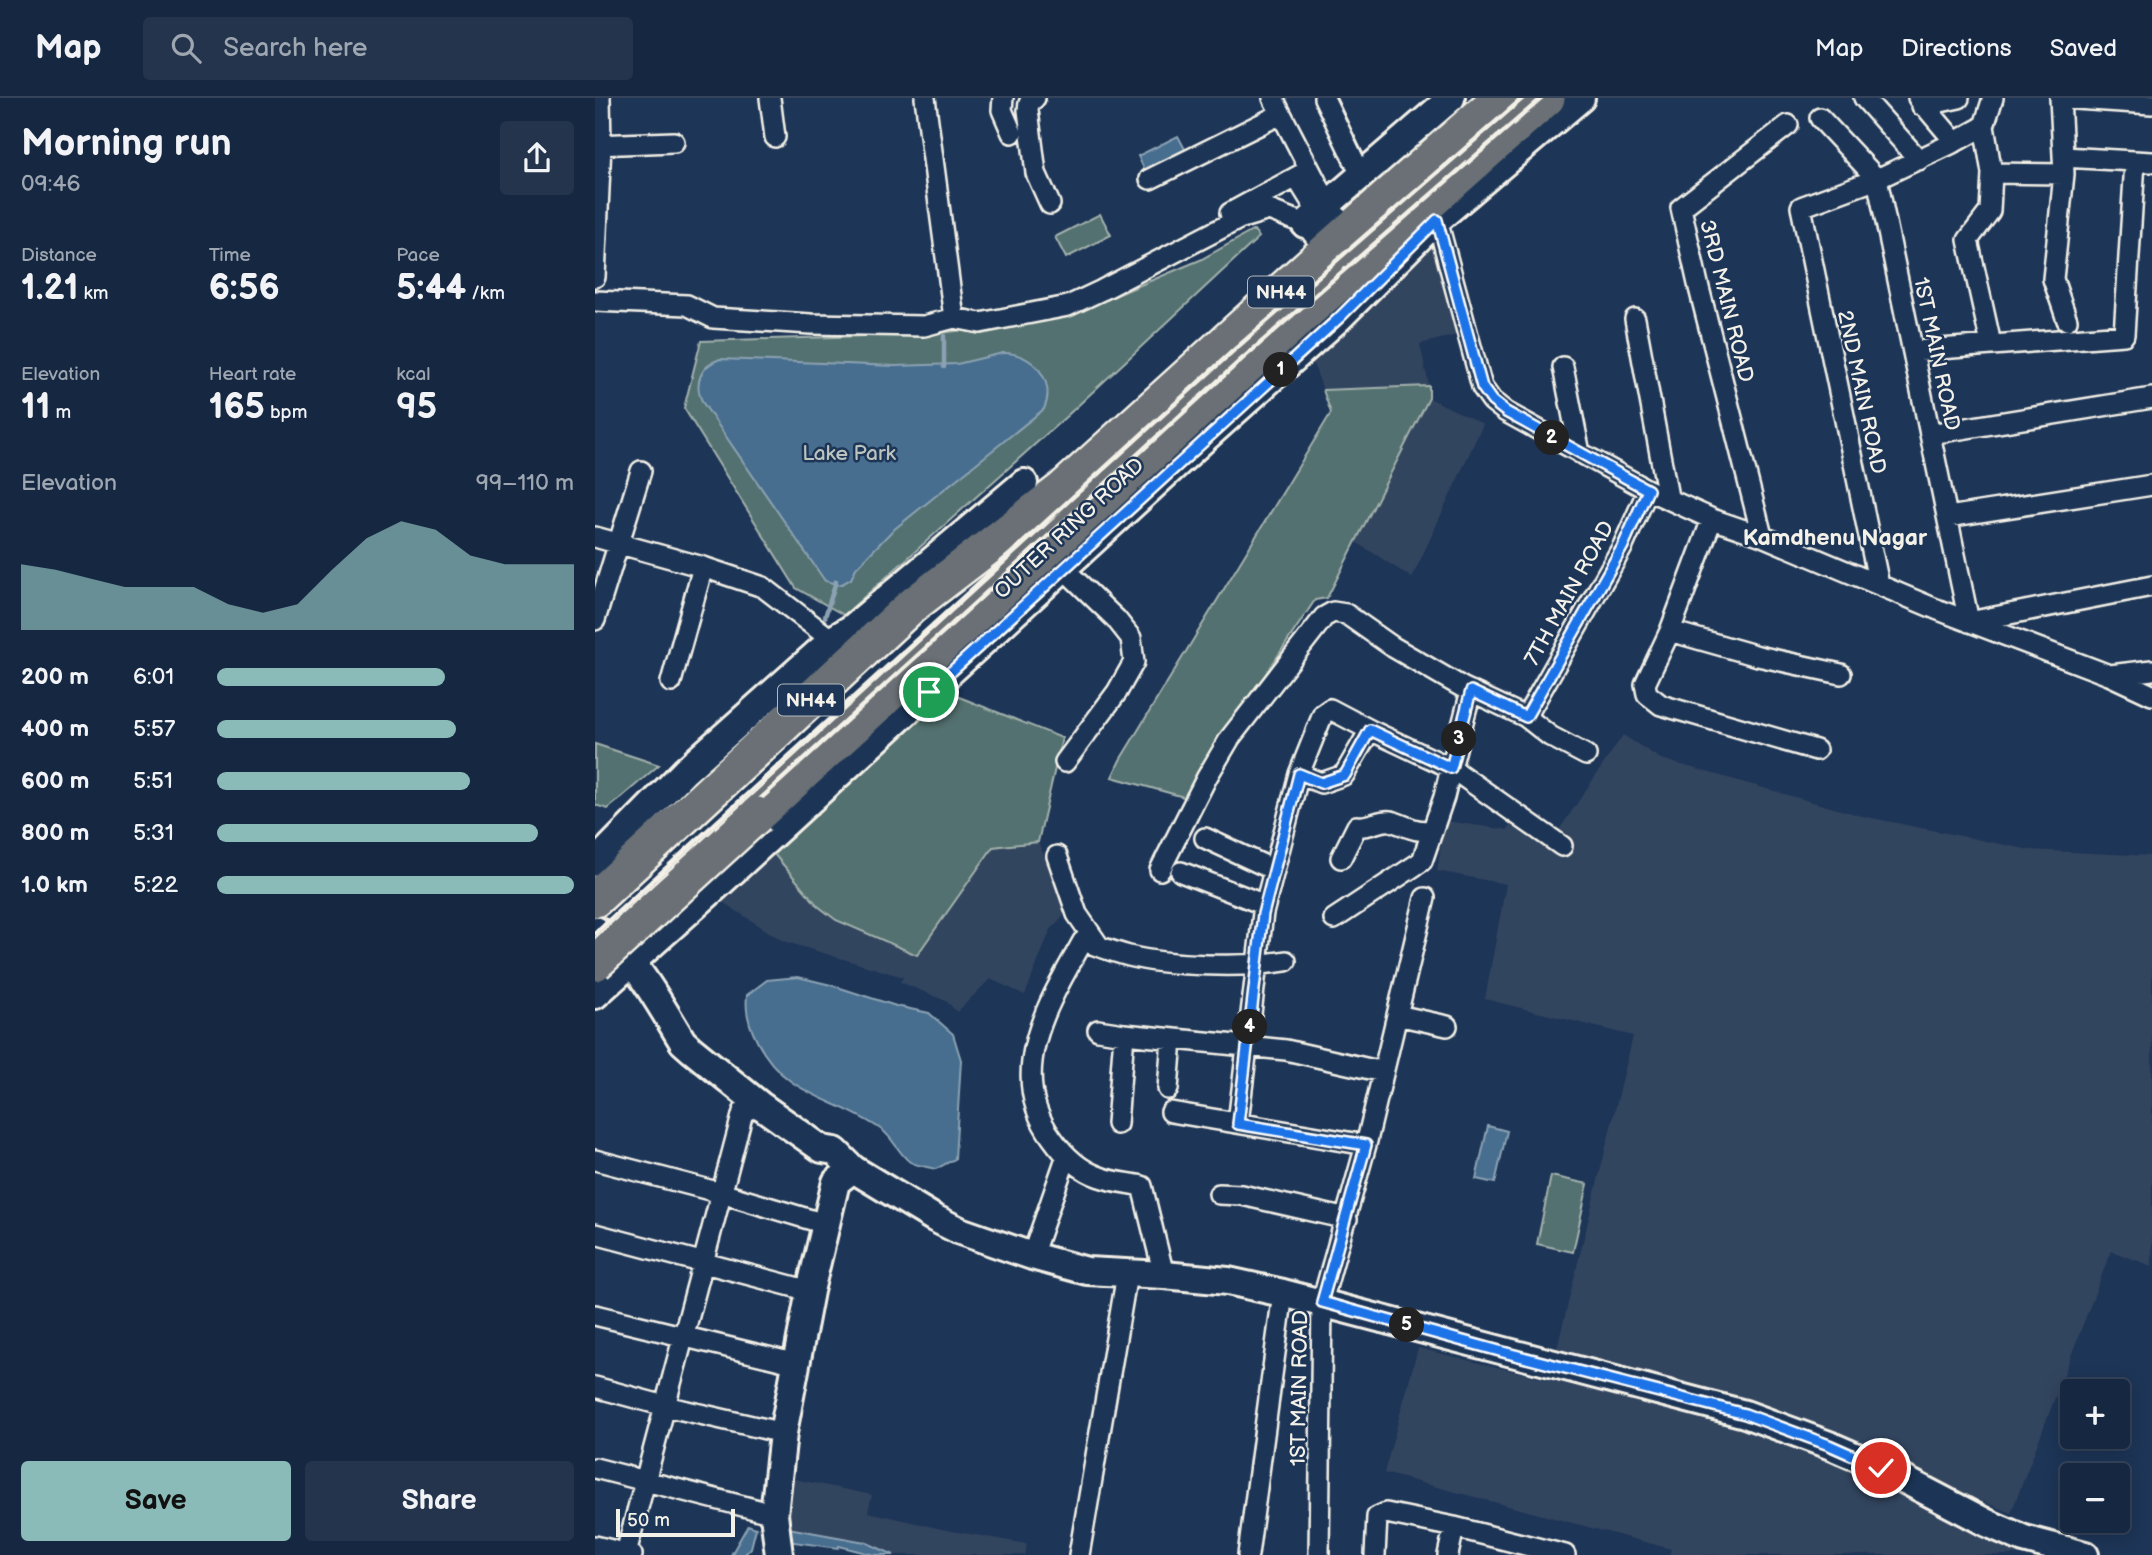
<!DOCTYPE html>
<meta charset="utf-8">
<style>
:root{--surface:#162841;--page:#23344c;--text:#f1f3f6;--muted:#9ea6b1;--line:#35445a;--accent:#8bbbb9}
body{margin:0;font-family:"Balsamiq Sans",sans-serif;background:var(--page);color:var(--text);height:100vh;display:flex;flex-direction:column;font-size:26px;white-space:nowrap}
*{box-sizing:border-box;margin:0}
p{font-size:23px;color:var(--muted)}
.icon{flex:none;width:38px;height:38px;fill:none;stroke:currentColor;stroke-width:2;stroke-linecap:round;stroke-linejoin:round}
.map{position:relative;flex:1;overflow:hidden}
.panel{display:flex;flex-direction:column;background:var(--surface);width:595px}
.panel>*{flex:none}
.fabs{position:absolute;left:1465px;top:1281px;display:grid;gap:14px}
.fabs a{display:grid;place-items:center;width:70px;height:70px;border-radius:7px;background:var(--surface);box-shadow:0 4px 18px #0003,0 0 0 2px var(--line);font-size:35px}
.scale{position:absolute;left:21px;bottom:18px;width:119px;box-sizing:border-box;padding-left:7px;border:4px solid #f4f1e8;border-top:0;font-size:19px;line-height:24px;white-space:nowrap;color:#f4f1e8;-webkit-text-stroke:5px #1d3557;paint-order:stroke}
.pin{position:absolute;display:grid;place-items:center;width:60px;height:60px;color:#fff;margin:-30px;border:4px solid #fff;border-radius:50%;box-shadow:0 2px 7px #0007}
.km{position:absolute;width:35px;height:35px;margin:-18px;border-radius:50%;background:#222;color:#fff;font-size:19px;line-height:35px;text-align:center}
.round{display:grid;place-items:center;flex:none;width:74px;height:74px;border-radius:7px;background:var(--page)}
.overview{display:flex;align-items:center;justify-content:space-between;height:119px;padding:0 21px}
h1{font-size:38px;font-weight:700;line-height:52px}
.metrics{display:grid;grid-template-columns:repeat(3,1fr);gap:10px;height:119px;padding:7px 21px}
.metrics div{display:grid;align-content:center}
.metrics b{font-size:35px;font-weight:700}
.metrics small{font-size:19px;font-weight:400}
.metrics p{font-size:19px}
.chart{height:196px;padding:14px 21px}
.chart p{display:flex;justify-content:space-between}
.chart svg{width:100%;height:126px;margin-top:7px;fill:var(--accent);opacity:.7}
.cta{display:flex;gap:14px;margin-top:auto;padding:14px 21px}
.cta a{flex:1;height:80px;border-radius:7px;background:var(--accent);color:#111;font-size:28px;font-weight:700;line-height:80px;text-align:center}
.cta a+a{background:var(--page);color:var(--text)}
ul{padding:0 21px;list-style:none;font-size:23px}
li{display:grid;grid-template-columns:112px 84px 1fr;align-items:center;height:52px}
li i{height:18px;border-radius:9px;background:var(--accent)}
header{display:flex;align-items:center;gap:42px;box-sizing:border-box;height:98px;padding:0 35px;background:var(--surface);border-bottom:2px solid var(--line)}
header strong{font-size:33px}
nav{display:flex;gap:38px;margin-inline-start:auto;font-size:24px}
.search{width:490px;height:63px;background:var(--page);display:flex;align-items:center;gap:18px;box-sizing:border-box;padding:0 24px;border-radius:7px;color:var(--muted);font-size:26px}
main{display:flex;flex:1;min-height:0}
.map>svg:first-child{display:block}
.built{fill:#33445e}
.green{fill:#527170;stroke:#a3b1ac;stroke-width:2}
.water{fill:#476e8f;stroke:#8ca2b3;stroke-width:2}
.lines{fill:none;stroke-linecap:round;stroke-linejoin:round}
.stream{stroke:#8ca2b3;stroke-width:4.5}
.street-casing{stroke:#f4f1e8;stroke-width:24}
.secondary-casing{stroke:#f4f1e8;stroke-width:32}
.highway-casing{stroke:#f4f1e8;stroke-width:40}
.street{stroke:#1d3557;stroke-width:19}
.secondary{stroke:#1d3557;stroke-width:26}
.highway{stroke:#6a7074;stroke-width:35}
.rail{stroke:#f4f1e8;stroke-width:4.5}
.highway-bridge-casing{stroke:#f4f1e8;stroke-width:40;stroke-linecap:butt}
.highway-bridge{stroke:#6a7074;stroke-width:35}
.route-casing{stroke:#fff;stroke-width:14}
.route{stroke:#1a73e8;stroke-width:9}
.labels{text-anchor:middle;stroke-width:5;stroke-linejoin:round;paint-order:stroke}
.shield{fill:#1d3557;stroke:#b4b9bc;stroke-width:2}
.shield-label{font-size:19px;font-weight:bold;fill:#f4f1e8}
.street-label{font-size:21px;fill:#f4f1e8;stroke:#1d3557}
.park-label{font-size:21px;fill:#bbc4be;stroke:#1d3557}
.neighbourhood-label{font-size:23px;font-weight:bold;fill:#f4f1e8;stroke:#1d3557}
</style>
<header>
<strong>Map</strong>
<div class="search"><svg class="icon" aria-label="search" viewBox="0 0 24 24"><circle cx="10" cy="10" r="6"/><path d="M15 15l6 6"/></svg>Search here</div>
<nav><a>Map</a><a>Directions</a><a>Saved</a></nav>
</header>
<main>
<section class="panel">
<div class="overview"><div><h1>Morning run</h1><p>09:46</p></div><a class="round"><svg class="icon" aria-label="share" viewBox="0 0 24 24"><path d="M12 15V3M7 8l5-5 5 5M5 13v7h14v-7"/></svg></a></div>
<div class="metrics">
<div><p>Distance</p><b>1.21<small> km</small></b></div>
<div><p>Time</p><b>6:56</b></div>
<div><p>Pace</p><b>5:44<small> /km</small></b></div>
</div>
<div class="metrics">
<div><p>Elevation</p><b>11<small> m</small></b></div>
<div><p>Heart rate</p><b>165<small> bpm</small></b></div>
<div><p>kcal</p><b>95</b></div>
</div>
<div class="chart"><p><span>Elevation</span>99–110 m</p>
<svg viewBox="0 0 160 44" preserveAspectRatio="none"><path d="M0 44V21L10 23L20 26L30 29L40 29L50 29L60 35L70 38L80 35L90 23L100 12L110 6L120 9L130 18L140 21L150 21L160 21V44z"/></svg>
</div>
<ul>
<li><b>200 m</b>6:01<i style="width:64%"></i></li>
<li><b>400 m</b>5:57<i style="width:67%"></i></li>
<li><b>600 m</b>5:51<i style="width:71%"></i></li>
<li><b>800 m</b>5:31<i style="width:90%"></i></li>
<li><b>1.0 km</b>5:22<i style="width:100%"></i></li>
</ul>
<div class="cta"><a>Save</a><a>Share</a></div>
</section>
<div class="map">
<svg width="1557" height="1457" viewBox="0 0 1557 1457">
<rect width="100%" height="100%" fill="#1d3557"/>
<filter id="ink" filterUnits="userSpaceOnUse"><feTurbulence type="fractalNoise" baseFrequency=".0143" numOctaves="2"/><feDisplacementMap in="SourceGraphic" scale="14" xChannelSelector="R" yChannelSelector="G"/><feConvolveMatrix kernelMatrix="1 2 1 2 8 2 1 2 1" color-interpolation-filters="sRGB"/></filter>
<g filter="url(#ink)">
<path class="built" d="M 839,140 L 862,237 L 825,246 L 834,288 L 728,292 L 716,260 Z
M 834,300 L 888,326 L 817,480 L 761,444 Z
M 1028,637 L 1066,661 L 1267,718 L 1435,752 L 1557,758 L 1557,1168 L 1516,1153 L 1416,1415 L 1302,1368 L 960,1259 L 1038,938 L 890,901 L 911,786 L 842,773 L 850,723 L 913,732 L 919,710 L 964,732 Z
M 443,744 L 474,811 L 455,833 L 430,897 L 395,881 L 362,914 L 351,903 L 305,884 L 308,879 L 188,843 L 123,801 L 179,756 L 223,808 L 241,821 L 322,857 L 398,749 Z
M 823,1250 L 1147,1329 L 1214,1354 L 1383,1431 L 1455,1457 L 1074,1457 L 1076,1451 L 789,1375 Z
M 199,1381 L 277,1397 L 273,1414 L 351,1432 L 432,1446 L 430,1457 L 299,1457 L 270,1444 L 193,1430 Z"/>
<path class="green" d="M 505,116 L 516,137 L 471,160 L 460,139 Z
M 659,132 L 664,139 L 475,315 L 249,517 L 201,490 L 89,310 L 106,243 L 337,236 L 467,220 L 605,162 Z
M 834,288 L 834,300 L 732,500 L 720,502 L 589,699 L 517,679 L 525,662 L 736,315 L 728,292 Z
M 354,595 L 467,640 L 443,744 L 398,749 L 322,857 L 241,822 L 223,808 L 179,756 Z
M 0,646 L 64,667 L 13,711 L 0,707 Z
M 956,1078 L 993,1086 L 978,1154 L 942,1146 Z"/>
<path class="water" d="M 583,38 L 591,53 L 550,73 L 543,58 Z
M 408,255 C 437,254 462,283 449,311 L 297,433 L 261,470 L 256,481 L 245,487 L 230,483 L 108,305 C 98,286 105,268 125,261 L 300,268 L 362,266 Z
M 203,879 L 236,887 L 301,908 L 334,915 L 358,936 L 366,962 L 360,1061 L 341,1071 C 334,1069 322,1068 315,1064 C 304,1056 298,1040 287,1032 C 239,998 191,1000 162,943 C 154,928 150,914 152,897 L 172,882 Z
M 893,1028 L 912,1033 L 900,1085 L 881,1081 Z
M 153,1427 L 161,1430 L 156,1450 L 149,1457 L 136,1457 Z
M 193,1430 L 270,1444 L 299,1457 L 279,1457 L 244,1448 L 243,1450 L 191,1443 Z"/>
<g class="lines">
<path class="stream" d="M 349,269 L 349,238
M 230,519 L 241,483"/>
<defs>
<path id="street" d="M 175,0 L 180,39
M 330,0 L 359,220 L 385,225 L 473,208 L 507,192 L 644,121 L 674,112 L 710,126 L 731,153
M 408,0 L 407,12 L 417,35
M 440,0 L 434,5 L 433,12 L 441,75 L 455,106
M 678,0 L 725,91 L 752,135
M 729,0 L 767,79
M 1269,0 L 1324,62
M 1323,0 L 1360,44
M 1398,0 L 1389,28 L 1360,44 L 1282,81 L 1374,524 L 1557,488
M 1465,0 L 1469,76 L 1458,181 L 1472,222
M 1465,0 L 1557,6
M 1327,8 L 1364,0
M 1225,20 L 1282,81 L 1206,109 L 1284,487
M 1389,28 L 1397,75 L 1395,113 L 1373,142 L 1396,246
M 0,47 L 79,44
M 1468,59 L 1557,64
M 1397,75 L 1469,76
M 701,79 L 730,126
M 555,81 L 686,16
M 635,115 L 714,72
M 842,122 L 887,289 L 897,303 L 911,314 L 1053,392 L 1117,421 L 1167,438 L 1341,511 L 1514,577 L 1557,597
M 0,179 L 6,46 L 5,0
M 0,203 L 92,207 L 118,220 L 216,226 L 329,228 L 359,220
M 1040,221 L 1073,399
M 1318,253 L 1529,237 L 1540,64
M 968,269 L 985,355
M 1335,336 L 1557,300
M 1353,419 L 1557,387
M 1117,421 L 1075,533 L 1050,586 L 1052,596 L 1066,607 L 1221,652
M 1167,438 L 1103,186 L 1086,110 L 1193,27
M 0,439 L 108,469 L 168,489 L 237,542
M 469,471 L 521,521 L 536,540 L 539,564 L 522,594 L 470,664
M 0,522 L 46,373
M 1075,533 L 1163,558 L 1246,576
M 1515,577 L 1557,572
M 76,584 L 108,469
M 931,619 L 1028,448 L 1053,392
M 704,676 L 728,616 L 735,611 L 775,632
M 610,740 L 679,772
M 462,758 L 482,816 L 504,848
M 746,760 L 762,728 C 774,730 785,721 796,723 C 810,727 821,735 836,732
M 565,772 L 612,679 L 635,640 L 729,519 L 738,514 L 751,516 L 798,549 L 867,589 L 931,619 L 955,638 L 991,657
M 586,774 L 670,807
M 739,821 L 827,763 L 849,699 L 856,670 L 967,748
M 802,917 L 852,928
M 503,932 L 529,936
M 573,991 L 577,941
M 576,1014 L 771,1047
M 643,1025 L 668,815 L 704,676 L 726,685 L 749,677 L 775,632 L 856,670 L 876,593
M 522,1026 L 529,936 L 691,952 L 788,974
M 0,1062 L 126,1095 L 230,1126
M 624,1096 L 647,1097 L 752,1121
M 0,1136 L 215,1193
M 437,1158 L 471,1060
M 569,1177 L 547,1088 C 533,1085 518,1084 505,1079 C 484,1072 469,1057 457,1040 C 409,975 454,903 488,843 C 503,848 519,854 534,858 C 573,868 652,870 691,863
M 0,1217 L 202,1266
M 0,1289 L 70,1308 L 188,1335
M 0,1370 L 179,1416
M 0,1448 L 37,1457
M 31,1455 L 148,1014 L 165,1007
M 484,1457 L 532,1176
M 653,1457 L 688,1195
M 724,1457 L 727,1204 L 771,1047 L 830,800
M 780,1457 L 782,1419 L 791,1415 L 859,1429 L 970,1457
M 853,1457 L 859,1429"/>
<path id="secondary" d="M 710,126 L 856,0
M 0,765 L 90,673 L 237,542 L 257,530 L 429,385
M 0,832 C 34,847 68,912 88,944 L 97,952 L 165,1007 L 227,1051 L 240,1053 L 258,1071 L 339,1120 L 365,1133 L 437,1158 L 492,1173 L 569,1177 L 633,1183 L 688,1195 L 1150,1316 L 1234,1347 L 1287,1370 L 1392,1425 L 1429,1441 L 1490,1457
M 0,897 L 124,786 L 608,342 L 744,220 L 842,122 L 986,0
M 184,1457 L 179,1416 L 188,1335 L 215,1193 L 241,1084 L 258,1071"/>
<path id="highway" d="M 162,717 L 699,225 L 952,0
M 0,801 L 315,509 L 468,391 L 731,153 L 905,0"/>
</defs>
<use href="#street" class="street-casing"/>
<use href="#secondary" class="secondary-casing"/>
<use href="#highway" class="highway-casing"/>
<use href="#street" class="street"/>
<use href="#secondary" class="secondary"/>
<use href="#highway" class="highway"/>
<path class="rail" d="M 0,835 L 639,252 L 928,0
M 0,852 L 647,261 L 947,0"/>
<defs>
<path id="highway-bridge" d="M 0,865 L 162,717"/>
</defs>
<use href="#highway-bridge" class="highway-bridge-casing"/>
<use href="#highway-bridge" class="highway-bridge"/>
</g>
</g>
<g class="lines" filter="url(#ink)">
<defs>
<path id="route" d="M 334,594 L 744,220 L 842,122 L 887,289 L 897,303 L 911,314 L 1053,392 L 1028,448 L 931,619 L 876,593 L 856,670 L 775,632 L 750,677 L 726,685 L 704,676 L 668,816 L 643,1026 L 771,1047 L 727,1204 L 908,1254 L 1150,1316 L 1234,1347 L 1286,1370"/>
</defs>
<use href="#route" class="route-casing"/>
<use href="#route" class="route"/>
</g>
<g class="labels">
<g class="shield">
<rect x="653" y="178.5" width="66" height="31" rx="5"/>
<rect x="183" y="586.5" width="66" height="31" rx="5"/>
</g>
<g class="shield-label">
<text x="686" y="201">NH44</text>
<text x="216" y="609">NH44</text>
</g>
<g class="street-label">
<text transform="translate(1132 203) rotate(76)" y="7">3RD MAIN ROAD</text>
<text transform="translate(1342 256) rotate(78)" y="7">1ST MAIN ROAD</text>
<text transform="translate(1267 294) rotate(78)" y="7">2ND MAIN ROAD</text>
<text transform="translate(474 430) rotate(-43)" y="7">OUTER RING ROAD</text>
<text transform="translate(974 495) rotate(-61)" y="7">7TH MAIN ROAD</text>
<text transform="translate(704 1290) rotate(-89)" y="7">1ST MAIN ROAD</text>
</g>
<g class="park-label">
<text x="254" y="362">Lake Park</text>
</g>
<g class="neighbourhood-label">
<text x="1240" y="447">Kamdhenu Nagar</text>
</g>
</g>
</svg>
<div class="fabs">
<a>+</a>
<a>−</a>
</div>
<div class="scale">50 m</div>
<div class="pin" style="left:334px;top:594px;background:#1e9e55"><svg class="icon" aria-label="arrive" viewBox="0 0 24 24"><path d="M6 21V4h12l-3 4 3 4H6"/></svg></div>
<div class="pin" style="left:1286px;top:1370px;background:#d93025"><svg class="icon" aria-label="check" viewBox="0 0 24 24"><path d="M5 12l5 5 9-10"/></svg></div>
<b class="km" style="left:686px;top:272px">1</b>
<b class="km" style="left:957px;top:340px">2</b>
<b class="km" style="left:864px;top:641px">3</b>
<b class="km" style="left:655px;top:929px">4</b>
<b class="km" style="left:812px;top:1227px">5</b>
</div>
</main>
